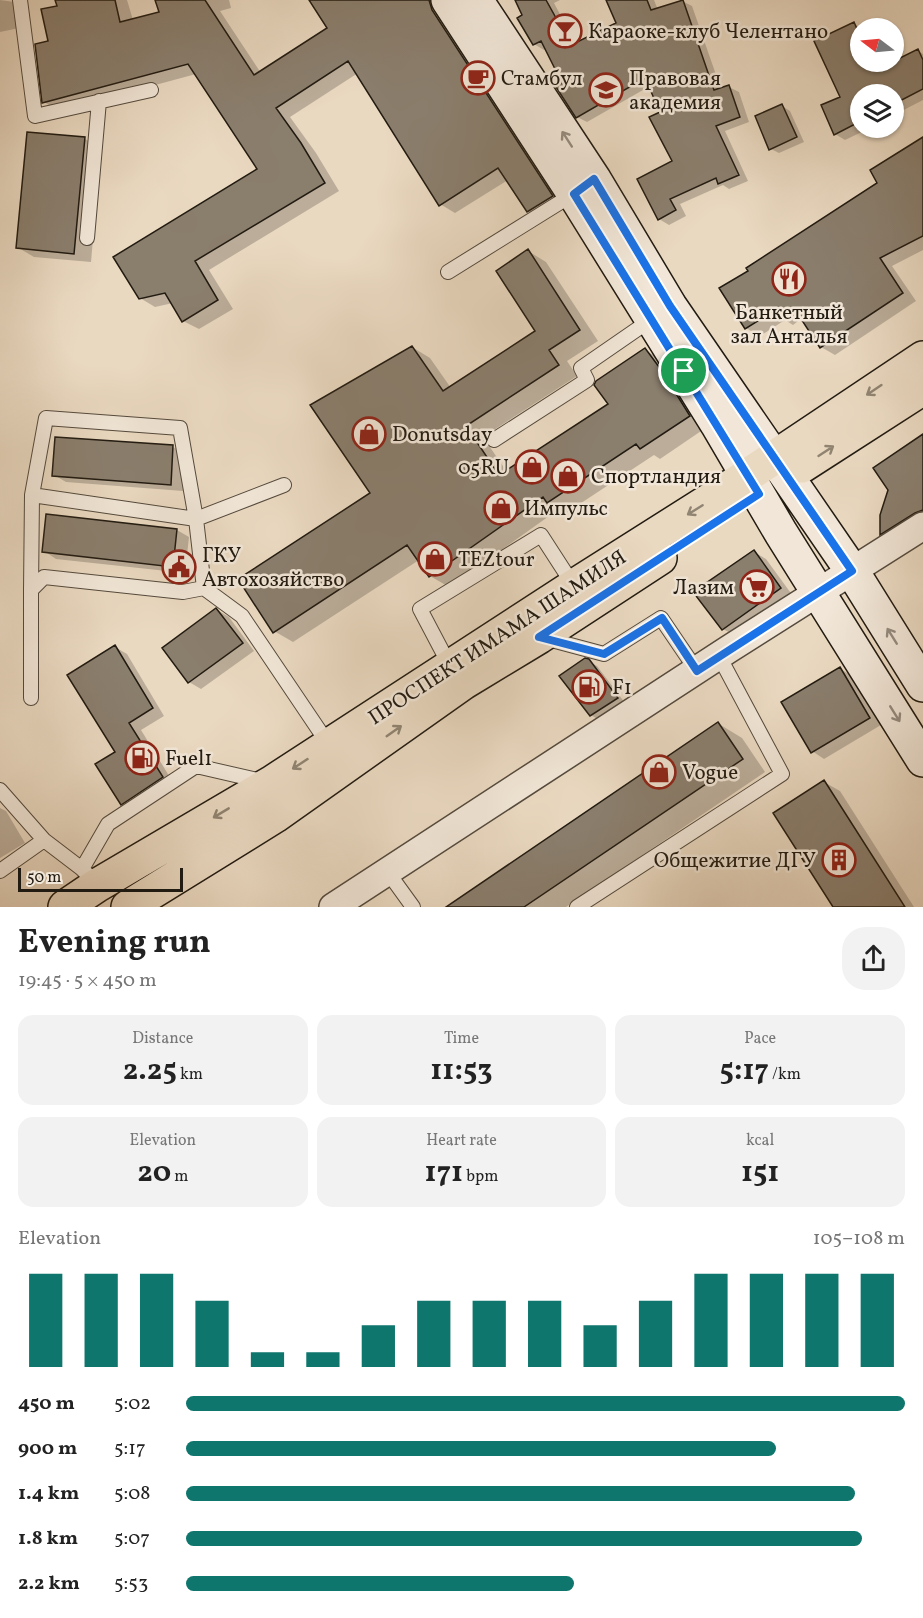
<!DOCTYPE html>
<meta charset="utf-8">
<style>
:root{--surface:#fff;--page:#f2f2f2;--text:#222;--muted:#767676;--accent:#0f766e}
body{margin:0;font-family:Vollkorn,serif;background:var(--page);color:var(--text);height:100vh;display:flex;flex-direction:column;font-size:22px;white-space:nowrap}
*{box-sizing:border-box;margin:0}
p{font-size:20px;color:var(--muted)}
.icon{flex:none;width:33px;height:33px;fill:none;stroke:currentColor;stroke-width:2;stroke-linecap:round;stroke-linejoin:round}
.map{position:relative;height:907px;overflow:hidden}
.side{display:flex;flex-direction:column;background:var(--surface);flex:1}
.side>*{flex:none}
.needle{width:39px;rotate:286deg}
.tools{position:absolute;left:850px;top:18px;display:grid;gap:12px}
.tools a{display:grid;place-items:center;width:54px;height:54px;border-radius:50%;background:var(--surface);box-shadow:0 2px 4px #0004;font-size:30px}
.scale{position:absolute;left:18px;bottom:15px;width:165px;box-sizing:border-box;padding-left:6px;border:3px solid #221b11;border-top:0;font-size:16px;line-height:21px;white-space:nowrap;color:#221b11;-webkit-text-stroke:4px #f1e6d7;paint-order:stroke}
.pin{position:absolute;display:grid;place-items:center;width:51px;height:51px;color:#fff;margin:-26px;border:3px solid #fff;border-radius:50%;box-shadow:0 2px 6px #0007}
.round{display:grid;place-items:center;flex:none;width:63px;height:63px;border-radius:24px;background:var(--page)}
.headline{display:flex;align-items:center;justify-content:space-between;height:102px;padding:0 18px}
h1{font-size:33px;font-weight:700;line-height:45px}
.metrics{display:grid;grid-template-columns:repeat(3,1fr);gap:9px;height:102px;padding:6px 18px}
.metrics div{display:grid;align-content:center;border-radius:15px;background:var(--page);text-align:center}
.metrics b{font-size:30px;font-weight:700}
.metrics small{font-size:16px;font-weight:400}
.metrics p{font-size:16px}
.chart{height:168px;padding:12px 18px}
.chart p{display:flex;justify-content:space-between}
.chart svg{width:100%;height:108px;margin-top:6px;stroke:var(--accent);stroke-width:6}
ul{padding:0 18px;list-style:none;font-size:20px}
li{display:grid;grid-template-columns:96px 72px 1fr;align-items:center;height:45px}
li i{height:15px;border-radius:8px;background:var(--accent)}
.map>svg:first-child{display:block}
.shadow{fill:#0003}
.building{fill:#8a7e6d;stroke:#221b11;stroke-width:1.5}
.lines{fill:none;stroke-linecap:round;stroke-linejoin:round}
.service-casing{stroke:#544a3d;stroke-width:16}
.minor-casing{stroke:#544a3d;stroke-width:30}
.secondary-casing{stroke:#221b11;stroke-width:36}
.primary-casing{stroke:#221b11;stroke-width:36}
.service{stroke:#f1e6d7;stroke-width:14}
.minor{stroke:#f1e6d7;stroke-width:27}
.secondary{stroke:#f1e6d7;stroke-width:33}
.primary{stroke:#ead9c1;stroke-width:33}
.oneway{stroke:#948b7e}
.oneway2{stroke:#908472}
.route-casing{stroke:#fff;stroke-width:12}
.route{stroke:#1a73e8;stroke-width:8}
.labels{text-anchor:middle;stroke-width:5;stroke-linejoin:round;paint-order:stroke}
.poi-label{font-size:21px;fill:#221b11;stroke:#f1e6d7;text-anchor:start}
.street-label{font-size:21px;fill:#221b11;stroke:#f1e6d7}
</style>
<div class="map">
<svg width="923" height="907" viewBox="0 0 923 907">
<rect width="100%" height="100%" fill="#ead9c1"/>
<filter id="stains"><feTurbulence type="fractalNoise" baseFrequency=".00333" numOctaves="4"/><feColorMatrix values="0 0 0 0 .2 0 0 0 0 .09 0 0 0 0 .02 0 0 0 .5 -.17"/></filter>
<radialGradient id="worn" r=".72"><stop offset=".6" stop-color="#630" stop-opacity="0"/><stop offset="1" stop-color="#630" stop-opacity=".3"/></radialGradient>
<path class="shadow" d="M 0,0 L 14,2 L 19,28 L 0,32 Z
M 57,0 L 127,0 L 133,20 L 161,13 L 156,0 L 229,0 L 231,8 L 220,11 L 261,73 L 329,29 L 309,0 L 447,0 L 567,205 L 543,220 L 528,211 L 508,180 L 455,213 L 440,204 L 358,73 L 290,117 L 316,153 L 339,191 L 209,270 L 233,309 L 199,329 L 183,321 L 173,303 L 155,307 L 140,298 L 259,170 L 196,74 L 59,111 L 44,102 L 58,7 Z
M 517,0 L 560,0 L 554,3 L 576,44 L 618,24 L 608,0 L 654,0 L 658,10 L 682,1 L 692,6 L 721,89 L 729,87 L 739,92 L 749,122 L 725,131 L 748,181 L 729,189 L 723,185 L 680,204 L 686,216 L 669,225 L 659,219 L 674,161 L 662,113 L 650,86 L 587,122 L 577,117 L 547,48 L 544,50 L 534,44 Z
M 853,24 L 862,28 L 861,62 L 879,62 L 882,69 L 918,51 L 923,54 L 923,100 L 894,115 L 894,94 L 861,94 L 861,128 L 870,128 L 845,140 L 835,134 Z
M 782,106 L 790,111 L 804,142 L 779,153 L 771,149 Z
M 28,133 L 85,139 L 101,148 L 91,262 L 34,257 L 17,247 Z
M 923,139 L 923,250 L 892,266 L 916,301 L 835,355 L 821,347 L 802,318 L 793,325 L 785,320 L 760,336 L 746,328 L 750,271 L 879,183 Z
M 528,251 L 546,262 L 598,341 L 567,361 L 577,376 L 483,437 L 507,472 L 610,404 L 645,350 L 664,361 L 707,427 L 660,459 L 654,455 L 566,513 L 559,509 L 449,587 L 430,576 L 419,560 L 293,642 L 274,631 L 372,493 L 412,347 L 430,358 L 451,388 L 537,331 Z
M 923,436 L 923,528 L 899,544 L 881,534 Z
M 173,447 L 185,454 L 183,491 L 66,482 L 54,475 Z
M 177,530 L 189,537 L 185,573 L 56,559 L 44,551 Z
M 754,552 L 766,559 L 793,596 L 736,636 L 723,629 L 696,593 Z
M 217,610 L 229,617 L 254,651 L 201,689 L 189,682 Z
M 115,647 L 127,654 L 164,716 L 141,730 L 174,784 L 134,811 L 122,804 Z
M 588,661 L 597,666 L 625,703 L 599,720 L 591,715 Z
M 840,669 L 853,676 L 881,725 L 824,759 L 812,751 Z
M 719,724 L 742,738 L 765,772 L 566,907 L 449,907 Z
M 824,782 L 840,791 L 914,907 L 834,907 L 775,814 Z
M 0,808 L 6,811 L 25,843 L 0,858 Z"/>
<path class="building" d="M 55,0 L 115,0 L 120,22 L 159,12 L 155,0 L 205,0 L 254,75 L 327,28 L 309,0 L 429,0 L 432,10 L 553,196 L 527,212 L 498,168 L 439,206 L 348,61 L 276,108 L 301,143 L 325,183 L 195,261 L 218,300 L 182,322 L 165,293 L 139,299 L 113,257 L 257,169 L 188,64 L 42,103 L 35,44 L 48,41 L 41,9 L 57,6 Z
M 515,0 L 546,0 L 571,45 L 616,23 L 606,0 L 647,0 L 651,10 L 683,0 L 714,90 L 729,85 L 740,117 L 716,126 L 739,175 L 718,184 L 716,178 L 670,199 L 676,210 L 658,220 L 637,179 L 672,161 L 649,117 L 660,112 L 645,78 L 576,118 L 556,87 L 562,83 L 541,41 L 533,45 L 517,18 L 522,15 Z
M 854,22 L 861,38 L 861,62 L 872,62 L 876,70 L 918,49 L 923,60 L 923,89 L 894,104 L 894,94 L 861,94 L 861,121 L 834,135 L 821,105 L 840,97 L 814,41 Z
M 782,104 L 797,137 L 769,150 L 755,116 Z
M 27,132 L 85,137 L 74,254 L 16,248 Z
M 923,137 L 923,236 L 880,258 L 903,293 L 820,348 L 794,308 L 779,318 L 774,311 L 745,329 L 719,288 L 748,271 L 746,268 L 877,183 L 870,170 Z
M 528,249 L 580,330 L 549,350 L 559,365 L 466,426 L 499,475 L 608,404 L 594,385 L 596,381 L 645,348 L 662,371 L 690,416 L 640,449 L 636,444 L 547,503 L 543,497 L 429,577 L 407,545 L 273,633 L 238,579 L 370,493 L 310,405 L 412,346 L 443,391 L 535,331 L 496,271 Z
M 923,434 L 923,510 L 915,513 L 880,535 L 880,515 L 888,490 L 873,468 Z
M 55,437 L 173,445 L 171,485 L 52,476 Z
M 46,514 L 177,529 L 173,567 L 42,552 Z
M 754,550 L 781,588 L 722,630 L 693,592 Z
M 216,608 L 243,643 L 188,683 L 162,648 Z
M 115,645 L 153,708 L 129,723 L 163,777 L 121,805 L 95,764 L 115,752 L 67,675 Z
M 585,658 L 589,659 L 618,698 L 590,716 L 559,676 Z
M 840,667 L 870,718 L 811,753 L 781,702 Z
M 718,722 L 743,759 L 524,907 L 446,907 Z
M 824,780 L 905,907 L 833,907 L 773,813 Z"/>
<g class="lines">
<defs>
<path id="service" d="M 20,0 L 35,116 L 151,90
M 87,238 L 99,101
M 448,272 L 575,193
M 494,440 L 587,380 L 581,368 L 652,319
M 32,495 L 46,418 L 180,428 L 196,519 L 284,485
M 31,590 L 32,495 L 196,519 L 204,588
M 544,638 L 604,654 L 661,618 L 697,671
M 450,666 L 420,609 L 541,535 L 574,586
M 31,698 L 31,590 L 44,577 L 183,592 L 204,588 L 242,616 L 329,745
M 0,790 L 44,840
M 82,869 L 108,824 L 196,766 L 266,782
M 0,871 L 44,840 L 82,869 L 88,875
M 387,871 L 413,907
M 577,907 L 782,774 L 719,656"/>
<path id="minor" d="M 333,907 L 729,649 L 923,526"/>
<path id="secondary" d="M 448,0 L 574,194 L 717,424 L 781,533 L 923,760
M 476,0 L 594,179 L 670,306 L 852,571 L 923,685"/>
<path id="primary" d="M 802,466 L 923,388
M 65,907 L 96,886 L 271,783 L 574,586 L 718,495 L 923,358
M 128,907 L 275,816 L 463,683 L 539,637 L 660,558"/>
</defs>
<use href="#service" class="service-casing"/>
<use href="#minor" class="minor-casing"/>
<use href="#secondary" class="secondary-casing"/>
<use href="#primary" class="primary-casing"/>
<use href="#service" class="service"/>
<use href="#minor" class="minor"/>
<use href="#secondary" class="secondary"/>
<use href="#primary" class="primary"/>
</g>
<defs><path id="oneway-shaft" d="M-6 0H5M1.5-3L5.5 0L1.5 3" fill="none" stroke-width="1.6" stroke-linecap="round" stroke-linejoin="round" transform="scale(1.5)"/></defs>
<g class="oneway">
<use href="#oneway-shaft" transform="translate(567 139) rotate(-123)"/>
<use href="#oneway-shaft" transform="translate(892 636) rotate(-122)"/>
<use href="#oneway-shaft" transform="translate(895 714) rotate(58)"/>
</g>
<g class="oneway2">
<use href="#oneway-shaft" transform="translate(874 390) rotate(146)"/>
<use href="#oneway-shaft" transform="translate(826 451) rotate(-33)"/>
<use href="#oneway-shaft" transform="translate(695 510) rotate(148)"/>
<use href="#oneway-shaft" transform="translate(394 731) rotate(-35)"/>
<use href="#oneway-shaft" transform="translate(300 764) rotate(147)"/>
<use href="#oneway-shaft" transform="translate(221 813) rotate(149)"/>
</g>
<g class="lines">
<defs>
<path id="route" d="M 594,179 L 670,306 L 852,571 L 697,671 L 662,618 L 604,654 L 539,637 L 759,494 L 574,194 Z"/>
</defs>
<use href="#route" class="route-casing"/>
<use href="#route" class="route"/>
</g>
<defs>
<symbol id="bar-ring" viewBox="-11 -11 22 22"><circle r="9.5" fill="#f1e6d7" stroke="#8f2418" stroke-width="1.5"/><path d="M-6-5H6L.8 .8V4.5H3.5V6h-7V4.5H-.8V.8Z" fill="#8f2418"/></symbol>
<symbol id="cafe-ring" viewBox="-11 -11 22 22"><circle r="9.5" fill="#f1e6d7" stroke="#8f2418" stroke-width="1.5"/><path d="M-5.5-4.5H6V0H3Q3 3.5 0 3.5H-2.5Q-5.5 3.5-5.5 0ZM3-3.2v2h1.7v-2ZM-6 4.5H4V6H-6Z" fill="#8f2418"/></symbol>
<symbol id="university-ring" viewBox="-11 -11 22 22"><circle r="9.5" fill="#f1e6d7" stroke="#8f2418" stroke-width="1.5"/><path d="M0-5L7-2L0 1L-7-2ZM-4 1L0 2.5L4 1V4Q0 6-4 4Z" fill="#8f2418"/></symbol>
<symbol id="restaurant-ring" viewBox="-11 -11 22 22"><circle r="9.5" fill="#f1e6d7" stroke="#8f2418" stroke-width="1.5"/><path d="M-5-6h1v4h1v-4h1v4h1v-4h1v5L-1.5 .5V6h-2V.5L-5-1ZM5-6V6H3V1.5H1.5Q1.5-4 5-6Z" fill="#8f2418"/></symbol>
<symbol id="shop-ring" viewBox="-11 -11 22 22"><circle r="9.5" fill="#f1e6d7" stroke="#8f2418" stroke-width="1.5"/><path d="M-5-2.5h2.3a2.7 3.5 0 0 1 5.4 0H5L5.5 6h-11ZM-1.5-2.5h3a1.5 2.3 0 0 0-3 0Z" fill="#8f2418"/></symbol>
<symbol id="civic-ring" viewBox="-11 -11 22 22"><circle r="9.5" fill="#f1e6d7" stroke="#8f2418" stroke-width="1.5"/><path d="M-.6-6.5H3V-4.5H.6V-3L4-1V1h2V6H-6V1h2V-1L-.6-3ZM-1.2 2.5V6h2.4V2.5Z" fill="#8f2418"/></symbol>
<symbol id="supermarket-ring" viewBox="-11 -11 22 22"><circle r="9.5" fill="#f1e6d7" stroke="#8f2418" stroke-width="1.5"/><path d="M-6-5.5h2.5l.6 2H6L4.5 2H-2.5L-4.4-4H-6ZM-1.5 3.2a1.3 1.3 0 1 0 .1 0ZM3 3.2a1.3 1.3 0 1 0 .1 0Z" fill="#8f2418"/></symbol>
<symbol id="fuel-ring" viewBox="-11 -11 22 22"><circle r="9.5" fill="#f1e6d7" stroke="#8f2418" stroke-width="1.5"/><path d="M-5.5-6h7V0h2V4h1.3V-2.5L3-4.5l.8-.8L6-3V5H2.5V1h-1V6h-7ZM-4.2-4.7v3.2H.2V-4.7Z" fill="#8f2418"/></symbol>
<symbol id="building-ring" viewBox="-11 -11 22 22"><circle r="9.5" fill="#f1e6d7" stroke="#8f2418" stroke-width="1.5"/><path d="M-4-6H4V6H1V3H-1V6H-4ZM-2.5-4.3h1.7v1.8h-1.7ZM.8-4.3h1.7v1.8H.8ZM-2.5-1h1.7V.8h-1.7ZM.8-1h1.7V.8H.8Z" fill="#8f2418"/></symbol>
</defs>
<g fill-rule="evenodd">
<use href="#bar-ring" x="546" y="12" width="38" height="38"/>
<use href="#cafe-ring" x="459" y="59" width="38" height="38"/>
<use href="#university-ring" x="587" y="71" width="38" height="38"/>
<use href="#restaurant-ring" x="770" y="260" width="38" height="38"/>
<use href="#shop-ring" x="350" y="415" width="38" height="38"/>
<use href="#shop-ring" x="513" y="448" width="38" height="38"/>
<use href="#shop-ring" x="549" y="457" width="38" height="38"/>
<use href="#shop-ring" x="482" y="489" width="38" height="38"/>
<use href="#shop-ring" x="416" y="540" width="38" height="38"/>
<use href="#civic-ring" x="160" y="548" width="38" height="38"/>
<use href="#supermarket-ring" x="738" y="568" width="38" height="38"/>
<use href="#fuel-ring" x="570" y="668" width="38" height="38"/>
<use href="#fuel-ring" x="123" y="739" width="38" height="38"/>
<use href="#shop-ring" x="640" y="753" width="38" height="38"/>
<use href="#building-ring" x="820" y="841" width="38" height="38"/>
</g>
<g class="labels">
<g class="poi-label">
<text x="588" y="38">Караоке-клуб Челентано</text>
<text x="501" y="85">Стамбул</text>
<text x="629" y="85">Правовая<tspan x="629" dy="24">академия</tspan></text>
<text x="789" y="319" text-anchor="middle">Банкетный<tspan x="789" dy="24">зал Анталья</tspan></text>
<text x="392" y="441">Donutsday</text>
<text x="509" y="474" text-anchor="end">05RU</text>
<text x="591" y="483">Спортландия</text>
<text x="524" y="515">Импульс</text>
<text x="202" y="562">ГКУ<tspan x="202" dy="24">Автохозяйство</tspan></text>
<text x="458" y="566">TEZtour</text>
<text x="734" y="594" text-anchor="end">Лазим</text>
<text x="612" y="694">F1</text>
<text x="165" y="765">Fuel1</text>
<text x="682" y="779">Vogue</text>
<text x="816" y="867" text-anchor="end">Общежитие ДГУ</text>
</g>
<g class="street-label">
<text transform="translate(497 637) rotate(-33)" y="7">ПРОСПЕКТ ИМАМА ШАМИЛЯ</text>
</g>
</g>
<rect width="100%" height="100%" filter="url(#stains)"/>
<rect width="100%" height="100%" fill="url(#worn)"/>
</svg>
<div class="tools">
<a><svg class="needle" viewBox="-14 -14 28 28"><path d="M0-13l5 13h-10z" fill="#e53935"/><path d="M0 13l5-13h-10z" fill="#767676"/></svg></a>
<a><svg class="icon" aria-label="layers" viewBox="0 0 24 24"><path d="M12 4l9 5-9 5-9-5zM3 14l9 5 9-5"/></svg></a>
</div>
<div class="scale">50 m</div>
<div class="pin" style="left:684px;top:371px;background:#1e9e55"><svg class="icon" aria-label="arrive" viewBox="0 0 24 24"><path d="M6 21V4h12l-3 4 3 4H6"/></svg></div>
</div>
<section class="side">
<div class="headline"><div><h1>Evening run</h1><p>19:45 · 5 × 450 m</p></div><a class="round"><svg class="icon" aria-label="share" viewBox="0 0 24 24"><path d="M12 15V3M7 8l5-5 5 5M5 13v7h14v-7"/></svg></a></div>
<div class="metrics">
<div><p>Distance</p><b>2.25<small> km</small></b></div>
<div><p>Time</p><b>11:53</b></div>
<div><p>Pace</p><b>5:17<small> /km</small></b></div>
</div>
<div class="metrics">
<div><p>Elevation</p><b>20<small> m</small></b></div>
<div><p>Heart rate</p><b>171<small> bpm</small></b></div>
<div><p>kcal</p><b>151</b></div>
</div>
<div class="chart"><p><span>Elevation</span>105–108 m</p>
<svg viewBox="0 0 160 44" preserveAspectRatio="none"><path d="M5 44V6M15 44V6M25 44V6M35 44V17M45 44V38M55 44V38M65 44V27M75 44V17M85 44V17M95 44V17M105 44V27M115 44V17M125 44V6M135 44V6M145 44V6M155 44V6"/></svg>
</div>
<ul>
<li><b>450 m</b>5:02<i style="width:100%"></i></li>
<li><b>900 m</b>5:17<i style="width:82%"></i></li>
<li><b>1.4 km</b>5:08<i style="width:93%"></i></li>
<li><b>1.8 km</b>5:07<i style="width:94%"></i></li>
<li><b>2.2 km</b>5:53<i style="width:54%"></i></li>
</ul>
</section>
